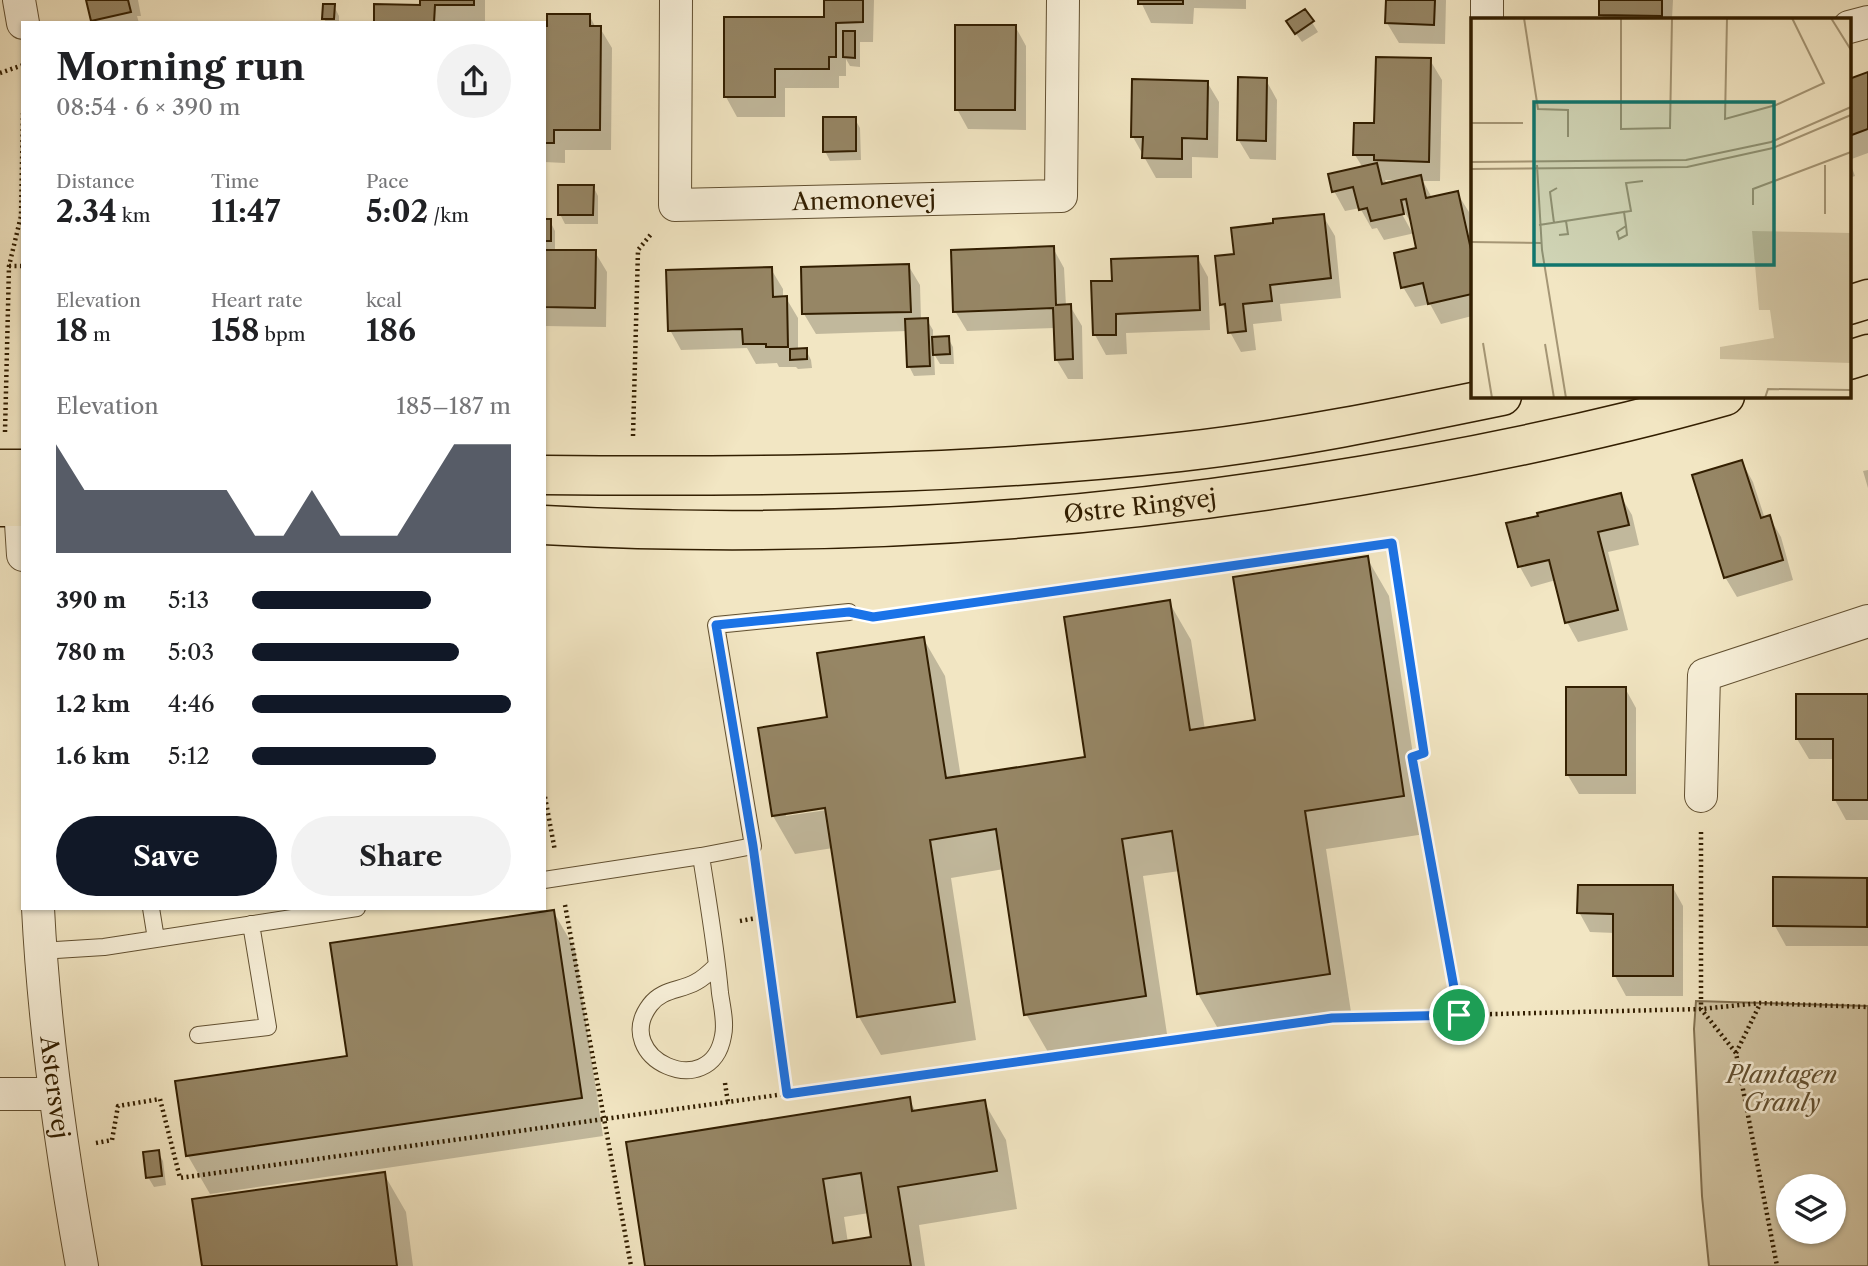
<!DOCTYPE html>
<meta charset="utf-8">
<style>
:root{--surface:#fff;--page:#f2f2f2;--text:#202124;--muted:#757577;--accent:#111827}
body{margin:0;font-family:"Libre Caslon Text",serif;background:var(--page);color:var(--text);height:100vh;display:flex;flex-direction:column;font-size:26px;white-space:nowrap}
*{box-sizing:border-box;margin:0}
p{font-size:23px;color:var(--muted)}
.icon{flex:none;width:38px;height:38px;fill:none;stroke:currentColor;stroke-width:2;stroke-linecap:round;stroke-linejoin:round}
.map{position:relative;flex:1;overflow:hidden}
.sheet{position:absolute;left:21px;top:21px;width:525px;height:889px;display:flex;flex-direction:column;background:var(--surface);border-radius:0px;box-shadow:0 2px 5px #0004}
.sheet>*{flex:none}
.controls{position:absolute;left:1776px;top:1174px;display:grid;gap:14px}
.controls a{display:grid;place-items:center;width:70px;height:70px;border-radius:50%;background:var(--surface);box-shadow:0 2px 5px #0004;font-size:35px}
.pin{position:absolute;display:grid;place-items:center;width:60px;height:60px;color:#fff;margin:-30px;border:4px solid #fff;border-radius:50%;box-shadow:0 2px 7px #0007}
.round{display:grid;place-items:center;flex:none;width:74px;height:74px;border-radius:37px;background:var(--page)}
.head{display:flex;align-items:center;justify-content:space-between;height:119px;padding:0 35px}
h1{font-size:38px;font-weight:800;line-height:52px}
.metrics{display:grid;grid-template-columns:repeat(3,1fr);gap:10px;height:119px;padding:7px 35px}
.metrics div{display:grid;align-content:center}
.metrics b{font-size:30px;font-weight:800}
.metrics small{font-size:19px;font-weight:400}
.metrics p{font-size:19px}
.chart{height:196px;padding:14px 35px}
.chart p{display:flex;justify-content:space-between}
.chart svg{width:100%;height:126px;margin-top:7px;fill:var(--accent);opacity:.7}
.cta{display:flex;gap:14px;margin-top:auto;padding:14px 35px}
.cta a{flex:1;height:80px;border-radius:42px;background:var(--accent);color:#fff;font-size:28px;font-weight:800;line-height:80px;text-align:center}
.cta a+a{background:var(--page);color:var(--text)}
ul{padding:0 35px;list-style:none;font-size:23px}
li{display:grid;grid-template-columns:112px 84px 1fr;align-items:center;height:52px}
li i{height:18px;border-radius:9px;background:var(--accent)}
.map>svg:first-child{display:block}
.green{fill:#d1c4a2;stroke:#827151;stroke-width:2;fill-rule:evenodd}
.shadow{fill:#0003;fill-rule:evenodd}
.building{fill:#968665;stroke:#321e00;stroke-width:2;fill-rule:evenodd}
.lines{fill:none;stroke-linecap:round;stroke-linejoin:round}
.lane-casing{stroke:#625031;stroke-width:18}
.street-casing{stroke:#625031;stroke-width:34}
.primary-casing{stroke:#321e00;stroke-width:41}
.path{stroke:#321e00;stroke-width:4.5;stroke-dasharray:2 3.5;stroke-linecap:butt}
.lane{stroke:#f7efd8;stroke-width:16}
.street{stroke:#f7efd8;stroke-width:32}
.primary{stroke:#f2e6c3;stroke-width:38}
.route-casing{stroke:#fff;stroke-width:14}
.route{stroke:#1a73e8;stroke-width:9}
.labels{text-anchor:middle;stroke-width:5;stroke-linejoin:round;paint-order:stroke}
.street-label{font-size:24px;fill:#321e00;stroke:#f7efd8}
.park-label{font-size:24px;font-style:italic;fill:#625031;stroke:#f7efd8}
.inset-road{fill:none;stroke:#a59675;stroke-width:2}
.view{fill:#0f766e;fill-opacity:0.15;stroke:#0f766e;stroke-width:3.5}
.inset-edge{fill:none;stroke:#321e00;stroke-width:3.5}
</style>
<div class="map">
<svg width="1868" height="1266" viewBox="0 0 1868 1266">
<rect width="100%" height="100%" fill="#f2e6c3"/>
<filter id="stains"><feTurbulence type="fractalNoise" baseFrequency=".00286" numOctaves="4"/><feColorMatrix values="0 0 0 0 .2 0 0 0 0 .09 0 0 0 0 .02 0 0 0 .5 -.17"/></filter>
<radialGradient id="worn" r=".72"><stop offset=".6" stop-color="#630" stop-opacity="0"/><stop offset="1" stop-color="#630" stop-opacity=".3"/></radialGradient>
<path class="green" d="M 1696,1001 L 1868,1006 L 1868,1266 L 1709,1266 L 1702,1196 L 1694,1029 ZM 1788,1186 L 1834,1186 L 1834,1232 L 1788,1232 Z"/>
<path class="shadow" d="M 88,0 L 138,0 L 141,16 L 137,16 L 139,23 L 94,23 Z
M 422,0 L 485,0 L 485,23 L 376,23 L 422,7 Z
M 826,0 L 874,0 L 873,42 L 860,42 L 860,67 L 850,66 L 846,59 L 846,76 L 839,76 L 839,88 L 785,88 L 785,117 L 737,117 L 726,97 L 826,19 Z
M 1140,0 L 1246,0 L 1246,9 L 1194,8 L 1193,24 L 1151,23 Z
M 1388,0 L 1446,0 L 1445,44 L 1399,43 L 1387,23 Z
M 1601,0 L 1673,0 L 1672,19 L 1604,19 L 1601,14 Z
M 334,6 L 339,16 L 339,23 L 326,23 L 324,18 Z
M 1305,11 L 1318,32 L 1302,42 L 1294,31 Z
M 589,15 L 596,28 L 600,28 L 612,48 L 611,150 L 565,150 L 565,163 L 544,162 L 544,28 Z
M 1015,26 L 1026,46 L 1026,130 L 968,129 L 957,109 Z
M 1430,60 L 1442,80 L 1440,181 L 1423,181 L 1432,198 L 1457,193 L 1469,212 L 1472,229 L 1472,316 L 1441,324 L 1430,304 L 1415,307 L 1403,287 L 1418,249 L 1415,233 L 1384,240 L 1377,228 L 1372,229 L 1360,208 L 1345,211 L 1334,191 L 1363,168 L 1355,155 L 1376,125 ZM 1385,180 L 1400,180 L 1387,184 ZM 1401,205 L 1413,227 L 1413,234 L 1398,207 Z
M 1868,74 L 1868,153 L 1849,160 L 1855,176 L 1849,178 L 1849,81 Z
M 1266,80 L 1277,100 L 1276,160 L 1250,159 L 1238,139 Z
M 1207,82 L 1219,102 L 1218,158 L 1192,157 L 1192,178 L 1156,178 L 1133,137 Z
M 855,119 L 860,128 L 861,160 L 830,161 L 825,151 Z
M 593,186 L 598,196 L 598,224 L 565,224 L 560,214 Z
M 1323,216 L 1335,236 L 1341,298 L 1280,304 L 1282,321 L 1253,324 L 1256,350 L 1241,352 L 1230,332 L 1228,316 L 1222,304 L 1236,256 L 1275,225 Z
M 544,221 L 550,221 L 555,231 L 555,251 L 595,252 L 607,272 L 606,327 L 544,326 Z
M 1053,248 L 1064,268 L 1066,306 L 1070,306 L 1082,326 L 1083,379 L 1068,379 L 1056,359 L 1055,328 L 967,331 L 955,311 Z
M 1197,257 L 1208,277 L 1210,330 L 1126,333 L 1127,354 L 1106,355 L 1095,335 L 1113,282 Z
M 908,265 L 920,285 L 921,320 L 927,320 L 933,330 L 933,338 L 948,338 L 953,347 L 954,364 L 940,364 L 934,354 L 935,375 L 914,376 L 909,366 L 907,331 L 816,334 L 804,314 Z
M 771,269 L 783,289 L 783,298 L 786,298 L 798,318 L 798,350 L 806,350 L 811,360 L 812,368 L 798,369 L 796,367 L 779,367 L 777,363 L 756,364 L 747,348 L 681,350 L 670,330 Z
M 1742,462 L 1753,482 L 1765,519 L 1769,517 L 1781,537 L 1793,580 L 1737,597 L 1725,577 Z
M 1868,470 L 1868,488 L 1863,471 Z
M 1620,495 L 1632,515 L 1639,545 L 1608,552 L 1628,630 L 1578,642 L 1567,622 L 1556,580 L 1531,587 L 1520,567 L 1509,525 Z
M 1367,558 L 1389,596 L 1425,834 L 1326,849 L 1351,1012 L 1220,1032 L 1198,994 L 1180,871 L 1143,876 L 1167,1034 L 1048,1052 L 1026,1014 L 1004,869 L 951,878 L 976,1040 L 881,1055 L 859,1017 L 833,848 L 795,854 L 773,816 L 829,719 L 923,638 L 945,676 L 961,778 L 1087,758 L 1169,602 L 1191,640 L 1205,730 L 1257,722 ZM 834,805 L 834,809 L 786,816 L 786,812 Z
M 1625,688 L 1636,708 L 1636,794 L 1579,794 L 1567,774 Z
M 1868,696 L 1868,820 L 1846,820 L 1835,800 L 1835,759 L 1809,759 L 1797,739 Z
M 1866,880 L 1868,884 L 1868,946 L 1786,946 L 1775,926 Z
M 1672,886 L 1683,906 L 1683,996 L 1626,996 L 1615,976 L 1615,933 L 1590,932 L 1579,912 Z
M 553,911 L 575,949 L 603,1136 L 210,1194 L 188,1156 L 349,1057 Z
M 909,1099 L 916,1112 L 984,1102 L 1006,1140 L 1017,1209 L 919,1225 L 925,1266 L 647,1266 ZM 869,1213 L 873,1239 L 848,1243 L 844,1217 Z
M 158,1152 L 163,1161 L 166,1185 L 154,1187 L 148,1177 Z
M 384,1174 L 406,1212 L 413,1266 L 203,1266 Z"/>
<path class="building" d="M 86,0 L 128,0 L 131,12 L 91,21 Z
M 420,0 L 474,0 L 474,5 L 435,5 L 434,23 L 374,23 L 374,4 L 420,5 Z
M 824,0 L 863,0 L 863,22 L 836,23 L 836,57 L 829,57 L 829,69 L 775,69 L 775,97 L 724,97 L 724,17 L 824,17 Z
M 1138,0 L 1183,0 L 1183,4 L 1138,4 Z
M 1386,0 L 1435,0 L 1434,25 L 1385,23 Z
M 1599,0 L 1662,0 L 1662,16 L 1599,15 Z
M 323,4 L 335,4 L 334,19 L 322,19 Z
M 1305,9 L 1314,21 L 1295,34 L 1286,21 Z
M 547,14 L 590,14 L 590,26 L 601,26 L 600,130 L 554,130 L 554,143 L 544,143 L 544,26 L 547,26 Z
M 955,25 L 1016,25 L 1015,110 L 955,110 Z
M 843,31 L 855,31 L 855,58 L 843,57 Z
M 1376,57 L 1431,58 L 1429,162 L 1374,160 L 1374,155 L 1353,155 L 1354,123 L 1374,123 Z
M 1868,72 L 1868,129 L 1849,136 L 1849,79 Z
M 1238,77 L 1267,78 L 1266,141 L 1237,140 Z
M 1132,79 L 1208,81 L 1207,139 L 1182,138 L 1182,159 L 1142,158 L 1143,137 L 1131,137 Z
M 823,117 L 856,117 L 856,151 L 823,152 Z
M 1377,163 L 1382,184 L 1421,175 L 1426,198 L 1458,191 L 1472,254 L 1472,294 L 1428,304 L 1423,283 L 1401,288 L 1394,253 L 1416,248 L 1406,199 L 1401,200 L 1404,214 L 1371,221 L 1367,208 L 1359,210 L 1353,187 L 1332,192 L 1328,174 Z
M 558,185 L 594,185 L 593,215 L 558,215 Z
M 1324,214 L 1331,278 L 1270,285 L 1272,301 L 1243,304 L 1246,331 L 1228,333 L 1225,304 L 1220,305 L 1215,256 L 1234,254 L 1231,228 L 1273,223 L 1273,219 Z
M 544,219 L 551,219 L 551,241 L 544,241 Z
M 1054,246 L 1056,305 L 1071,304 L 1073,359 L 1055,360 L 1053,308 L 953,312 L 951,250 Z
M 544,250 L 596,250 L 595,308 L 544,307 Z
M 1198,256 L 1200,310 L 1116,314 L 1116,335 L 1093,335 L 1091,281 L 1112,281 L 1111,259 Z
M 909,264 L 911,312 L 802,314 L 801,267 Z
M 772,267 L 773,297 L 787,296 L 788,347 L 766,347 L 766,344 L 743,344 L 742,329 L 668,331 L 666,270 Z
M 928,318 L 930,366 L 907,367 L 905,319 Z
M 949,336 L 950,354 L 933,355 L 932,337 Z
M 807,348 L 807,359 L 790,360 L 790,349 Z
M 1742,460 L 1761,518 L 1770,515 L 1783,560 L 1724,578 L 1692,475 Z
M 1621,493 L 1629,525 L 1598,532 L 1618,610 L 1565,623 L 1549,560 L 1518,567 L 1506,523 L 1538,516 L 1537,513 Z
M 1368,556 L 1404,796 L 1305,811 L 1330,974 L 1197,994 L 1172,831 L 1122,839 L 1146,996 L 1024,1015 L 996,829 L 930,840 L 955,1002 L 857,1017 L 825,808 L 772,816 L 758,728 L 827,717 L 817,653 L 924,637 L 946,778 L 1085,757 L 1064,617 L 1170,600 L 1190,730 L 1255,720 L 1233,577 Z
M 1566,687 L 1626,687 L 1626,775 L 1566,775 Z
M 1796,694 L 1868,694 L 1868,800 L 1833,800 L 1833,739 L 1796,739 Z
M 1773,877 L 1867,878 L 1867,927 L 1773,926 Z
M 1578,885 L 1673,885 L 1673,976 L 1613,976 L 1613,914 L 1577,913 Z
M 554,910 L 582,1098 L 186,1156 L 175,1081 L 347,1056 L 330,943 Z
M 910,1097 L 912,1111 L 985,1100 L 997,1171 L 898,1187 L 911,1266 L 645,1266 L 626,1142 ZM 861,1173 L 871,1237 L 833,1243 L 823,1179 Z
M 159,1150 L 162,1176 L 146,1178 L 143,1152 Z
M 385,1172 L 397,1266 L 202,1266 L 192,1199 Z"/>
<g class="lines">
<defs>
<path id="lane" d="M 701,856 L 753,846 L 716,625 L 849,612
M 544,880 L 701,856 C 708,902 716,947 720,993 C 722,1007 726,1023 723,1036 C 711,1104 610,1058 650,1005 C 662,989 680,991 696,982 C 704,978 711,971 717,965
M 151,908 L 156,939
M 40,951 L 104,947 L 357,908
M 198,1035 L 268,1027 L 251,924"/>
<g id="street">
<path d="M 19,0 L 23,23"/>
<path id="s1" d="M 676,0 L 675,205 L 1061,196 L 1063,0"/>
<path d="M 1487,19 L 1487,0"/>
<path d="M 1849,27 L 1868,22"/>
<path d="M 23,500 L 20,507 L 23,555"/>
<path d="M 1701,796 L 1704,675 L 1868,621"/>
<path id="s2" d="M 38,908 C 44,1029 61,1148 82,1266"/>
<path d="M 0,1094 L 55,1094"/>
</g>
<g id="primary">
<path d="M 1849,305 L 1868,299"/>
<path d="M 1849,360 L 1868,354"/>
<path d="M 0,469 L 23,469"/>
<path d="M 544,475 C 756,477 969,475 1179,452 C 1288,440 1395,418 1502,396"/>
<path d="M 0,507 L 23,507"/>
<path id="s3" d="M 544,525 C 798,539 1052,524 1303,485 C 1445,463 1587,435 1725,396"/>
</g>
</defs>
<use href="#lane" class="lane-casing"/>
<use href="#street" class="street-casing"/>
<use href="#primary" class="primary-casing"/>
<path class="path" d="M 0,73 L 23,65
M 9,266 L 23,266
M 5,432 L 9,266 L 21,216 L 23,113
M 633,436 L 638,250 L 652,233
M 875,617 L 1393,543 L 1425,753 L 1412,757 L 1459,1015
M 545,797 L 555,851
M 1701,832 L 1701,1009 L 1736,1053 L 1777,1266
M 757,874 L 787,1094
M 565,905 L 631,1266
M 740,921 L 762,917
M 1736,1053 L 1760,1004
M 725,1083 L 728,1103
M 96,1143 L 112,1140 L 118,1106 L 160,1099 L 180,1178 L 1332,1018 L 1701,1009 L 1760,1003 L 1868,1007"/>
<use href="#lane" class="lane"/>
<use href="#street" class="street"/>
<use href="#primary" class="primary"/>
</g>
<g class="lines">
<defs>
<path id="route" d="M 1392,543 L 1424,753 L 1412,757 L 1459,1015 L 1332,1018 L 787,1094 L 753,846 L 716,625 L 849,612 L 873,617 Z"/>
</defs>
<use href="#route" class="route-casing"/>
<use href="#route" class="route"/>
</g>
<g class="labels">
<g class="street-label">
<text dy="8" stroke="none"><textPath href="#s1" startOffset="394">Anemonevej</textPath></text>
<text dy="8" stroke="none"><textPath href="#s3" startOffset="597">Østre Ringvej</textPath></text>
<text dy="8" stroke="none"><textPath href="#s2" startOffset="180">Astersvej</textPath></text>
</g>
<g class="park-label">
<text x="1782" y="1083">Plantagen<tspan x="1782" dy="28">Granly</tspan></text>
</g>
</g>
<g transform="translate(1471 18)">
<rect width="380" height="380" fill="#f2e6c3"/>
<path d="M 281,213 L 380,215 L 380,345 L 249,341 L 249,329 L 303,320 L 299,292 L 288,292 Z" fill="#d1c4a2"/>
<path class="inset-road" d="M 53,0 L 67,91 L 97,92 L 97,119M 150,0 L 150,111 L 199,110 L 201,0M 256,0 L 254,101 L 305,87 L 353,65 L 321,0M 360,0 L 380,32M 0,105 L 52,105M 0,144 L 215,142 L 300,124 L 380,89M 66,147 L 71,232 L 95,380M 354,147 L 354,196M 0,151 L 216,149 L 302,130 L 380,97M 282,187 L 282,171 L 380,134M 153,194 L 160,193 L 155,165 L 172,163M 83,205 L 79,174 L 86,170M 68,207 L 153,194 L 155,208 L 156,217 L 148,221 L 146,214 L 155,208M 88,217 L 97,216 L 95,203M 0,224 L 70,225M 12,325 L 21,380M 74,326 L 83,380M 294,380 L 297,371 L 380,372"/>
<path class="view" d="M 63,84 L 303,84 L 303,247 L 63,247 Z"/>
<rect width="380" height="380" class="inset-edge"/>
</g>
<rect width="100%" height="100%" filter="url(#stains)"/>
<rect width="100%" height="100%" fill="url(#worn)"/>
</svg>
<div class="controls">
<a><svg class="icon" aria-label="layers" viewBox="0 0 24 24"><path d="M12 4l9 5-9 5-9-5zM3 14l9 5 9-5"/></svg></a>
</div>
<div class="pin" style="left:1459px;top:1015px;background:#1e9e55"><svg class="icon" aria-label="arrive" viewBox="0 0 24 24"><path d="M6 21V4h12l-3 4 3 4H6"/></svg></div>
<section class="sheet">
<div class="head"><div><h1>Morning run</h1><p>08:54 · 6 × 390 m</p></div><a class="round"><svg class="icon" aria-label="share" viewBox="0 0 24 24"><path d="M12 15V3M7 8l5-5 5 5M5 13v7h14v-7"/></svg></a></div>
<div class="metrics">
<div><p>Distance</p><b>2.34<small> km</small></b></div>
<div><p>Time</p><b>11:47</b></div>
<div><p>Pace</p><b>5:02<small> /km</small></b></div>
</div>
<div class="metrics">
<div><p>Elevation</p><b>18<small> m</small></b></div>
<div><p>Heart rate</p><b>158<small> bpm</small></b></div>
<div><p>kcal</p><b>186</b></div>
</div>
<div class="chart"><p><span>Elevation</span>185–187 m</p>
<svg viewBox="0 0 160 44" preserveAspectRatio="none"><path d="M0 44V6L10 22L20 22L30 22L40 22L50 22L60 22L70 38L80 38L90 22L100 38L110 38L120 38L130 22L140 6L150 6L160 6V44z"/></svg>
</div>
<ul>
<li><b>390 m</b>5:13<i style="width:69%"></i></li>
<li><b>780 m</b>5:03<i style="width:80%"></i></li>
<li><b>1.2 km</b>4:46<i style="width:100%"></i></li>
<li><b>1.6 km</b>5:12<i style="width:71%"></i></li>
</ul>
<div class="cta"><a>Save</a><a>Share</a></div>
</section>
</div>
